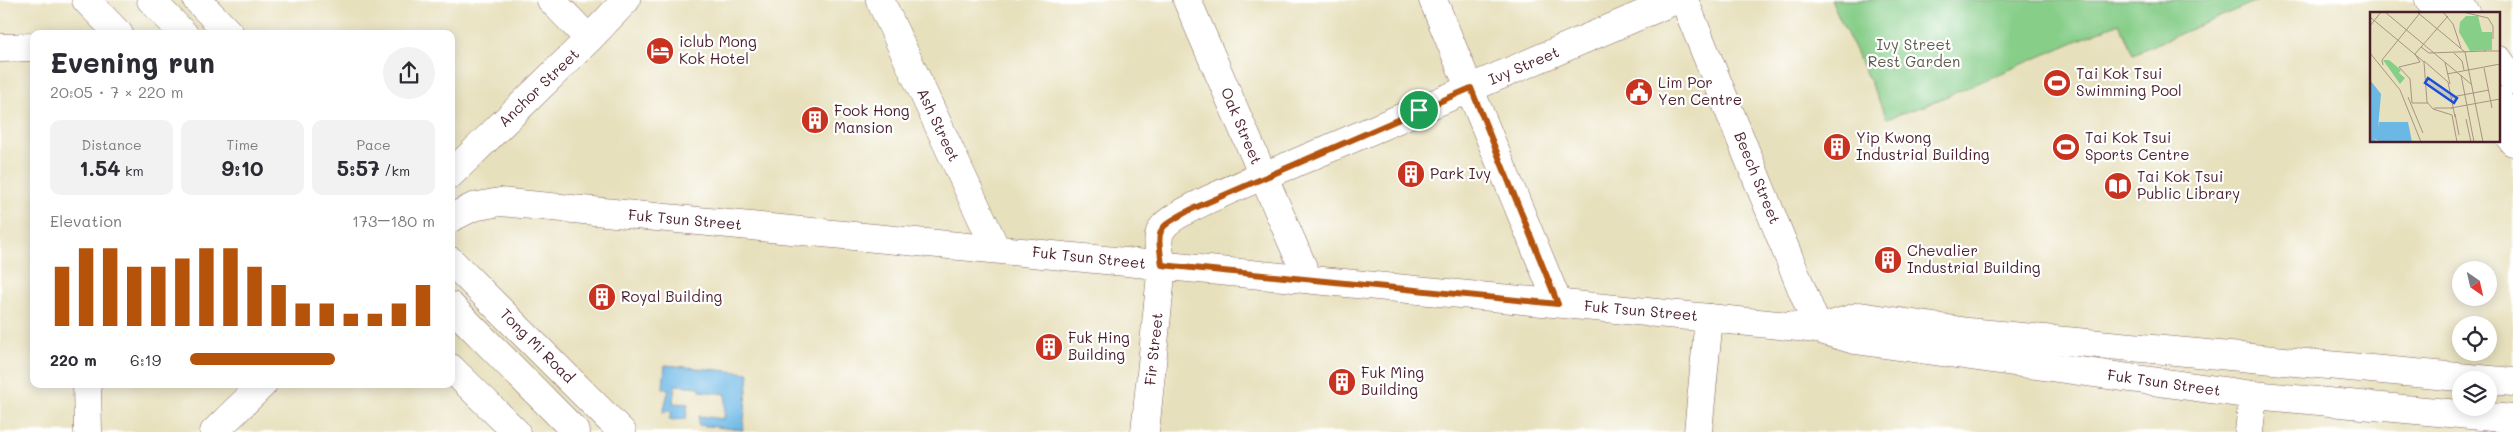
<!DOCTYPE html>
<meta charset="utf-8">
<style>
:root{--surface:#fff;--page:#f2f2f3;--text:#2b2b33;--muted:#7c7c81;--accent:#b45309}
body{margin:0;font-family:Mali,sans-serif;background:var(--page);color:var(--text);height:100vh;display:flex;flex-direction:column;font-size:19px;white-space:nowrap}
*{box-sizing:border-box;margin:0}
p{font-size:16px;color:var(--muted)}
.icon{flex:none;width:28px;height:28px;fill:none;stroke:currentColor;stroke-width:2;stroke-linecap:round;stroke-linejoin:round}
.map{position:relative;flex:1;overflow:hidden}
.side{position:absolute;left:30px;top:30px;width:425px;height:358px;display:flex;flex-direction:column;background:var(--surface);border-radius:10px;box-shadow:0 2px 12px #0003}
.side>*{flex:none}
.needle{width:32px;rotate:146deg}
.fabs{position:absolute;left:2452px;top:261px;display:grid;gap:10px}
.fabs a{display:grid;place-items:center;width:45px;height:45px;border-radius:50%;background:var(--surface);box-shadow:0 2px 12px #0003;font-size:25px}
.pin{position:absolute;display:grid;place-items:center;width:42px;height:42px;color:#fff;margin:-21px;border:2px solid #fff;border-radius:50%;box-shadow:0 1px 5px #0007}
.round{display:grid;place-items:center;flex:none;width:52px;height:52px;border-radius:26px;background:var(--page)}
.summary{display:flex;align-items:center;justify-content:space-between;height:85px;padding:0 20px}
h1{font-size:28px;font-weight:700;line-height:38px}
.stats{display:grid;grid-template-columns:repeat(3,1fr);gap:8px;height:85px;padding:5px 20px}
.stats div{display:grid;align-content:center;border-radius:10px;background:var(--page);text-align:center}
.stats b{font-size:21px;font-weight:700}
.stats small{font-size:14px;font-weight:400}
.stats p{font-size:14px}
.chart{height:140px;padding:10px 20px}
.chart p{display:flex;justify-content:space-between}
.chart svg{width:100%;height:90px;margin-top:5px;stroke:var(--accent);stroke-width:6}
ul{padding:0 20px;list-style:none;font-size:16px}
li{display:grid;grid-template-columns:80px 60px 1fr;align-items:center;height:38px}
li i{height:12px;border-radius:6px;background:var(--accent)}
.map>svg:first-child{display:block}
.green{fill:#87ce89;stroke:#68765a}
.water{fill:#6cb8e5;stroke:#5b6c88}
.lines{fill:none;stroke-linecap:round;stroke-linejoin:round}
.street-casing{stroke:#81635e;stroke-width:29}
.secondary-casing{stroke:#81635e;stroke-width:29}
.primary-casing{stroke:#81635e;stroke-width:29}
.highway-casing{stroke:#81635e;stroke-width:29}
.street{stroke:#fff;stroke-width:28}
.secondary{stroke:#fff;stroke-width:28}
.primary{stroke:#fff;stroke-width:28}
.highway{stroke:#fff;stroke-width:28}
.route-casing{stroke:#fff;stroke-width:10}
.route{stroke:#b45309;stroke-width:6}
.labels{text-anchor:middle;stroke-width:4.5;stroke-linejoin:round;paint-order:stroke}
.poi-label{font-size:15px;fill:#4a1f2b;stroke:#fff;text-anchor:start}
.park-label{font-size:15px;fill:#5f5c4c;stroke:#fff}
.street-label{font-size:15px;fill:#4a1f2b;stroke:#fff}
.inset-road{fill:none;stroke:#a89382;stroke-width:1}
.view{fill:#1d4ed8;fill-opacity:0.15;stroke:#1d4ed8;stroke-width:2.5}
.inset-edge{fill:none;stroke:#4a1f2b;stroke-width:2.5}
</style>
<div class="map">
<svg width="2513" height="432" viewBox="0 0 2513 432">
<rect width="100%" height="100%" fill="#fff"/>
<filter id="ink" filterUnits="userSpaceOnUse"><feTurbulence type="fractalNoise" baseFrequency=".02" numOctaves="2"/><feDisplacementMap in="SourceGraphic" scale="10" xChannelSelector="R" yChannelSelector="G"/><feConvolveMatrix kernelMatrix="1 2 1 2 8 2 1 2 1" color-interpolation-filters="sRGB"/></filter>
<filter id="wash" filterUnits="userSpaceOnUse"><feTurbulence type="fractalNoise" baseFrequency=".0096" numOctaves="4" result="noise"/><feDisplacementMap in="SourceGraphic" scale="20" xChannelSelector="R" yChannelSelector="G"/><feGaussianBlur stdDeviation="1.12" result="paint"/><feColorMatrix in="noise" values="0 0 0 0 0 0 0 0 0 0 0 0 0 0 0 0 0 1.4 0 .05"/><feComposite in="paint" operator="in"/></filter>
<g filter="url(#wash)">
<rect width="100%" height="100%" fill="#e7e0bc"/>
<path class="green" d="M 1831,0 L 2259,0 L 2133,54 L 2119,23 L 1924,106 L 1887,118 Z"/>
<path class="water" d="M 665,365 L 749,373 L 743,430 L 698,425 L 699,416 L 724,419 L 726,394 L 700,391 L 700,387 L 675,385 L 673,403 L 688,404 L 686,419 L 669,420 L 672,410 L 663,413 L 669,389 L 663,388 Z"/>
</g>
<g filter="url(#ink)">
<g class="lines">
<defs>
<path id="street" d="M 880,0 L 996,249
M 1187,0 L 1308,279
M 1433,0 L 1558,303
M 1684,0 L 1818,329 L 1860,316 L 1968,332 L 2513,382
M 0,48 L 34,47
M 87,384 L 88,432
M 1698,432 L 1709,318
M 2249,432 L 2253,395"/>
<path id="secondary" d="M 551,0 L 589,39
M 2457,0 L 2467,14
M 2499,60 L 2513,80
M 2499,122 L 2513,142
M 451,174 L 589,39 L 626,0
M 451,218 L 473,207 L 500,202 L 1709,318 L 1818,329 L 1855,340 L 2253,395 L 2513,419
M 214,432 L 263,384
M 1145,432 L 1162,265 C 1160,252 1154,237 1164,226 C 1178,209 1268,174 1293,164 C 1421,109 1549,55 1676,0"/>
<path id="primary" d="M 86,0 L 119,34
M 197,0 L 230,34
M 451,261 L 622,432
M 451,368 L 516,432"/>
<path id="highway" d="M 151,0 L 184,34
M 2429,0 L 2438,14
M 2499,101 L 2513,120
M 451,306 L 576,432"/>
</defs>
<use href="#street" class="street-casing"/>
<use href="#secondary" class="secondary-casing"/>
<use href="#primary" class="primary-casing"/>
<use href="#highway" class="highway-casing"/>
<use href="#street" class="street"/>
<use href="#secondary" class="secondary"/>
<use href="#primary" class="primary"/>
<use href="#highway" class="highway"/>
</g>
</g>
<g class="lines" filter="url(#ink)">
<defs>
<path id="route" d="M 1471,88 L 1558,304 L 1162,265 C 1157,227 1156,229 1190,210 Z"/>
</defs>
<use href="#route" class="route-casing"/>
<use href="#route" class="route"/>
</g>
<defs>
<symbol id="hotel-disc" viewBox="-11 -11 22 22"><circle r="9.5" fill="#c8321e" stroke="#fff"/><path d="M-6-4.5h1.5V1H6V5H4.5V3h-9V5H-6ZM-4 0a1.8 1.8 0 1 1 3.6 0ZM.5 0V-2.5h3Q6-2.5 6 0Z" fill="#fff"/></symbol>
<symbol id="stadium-disc" viewBox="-11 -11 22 22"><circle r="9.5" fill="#c8321e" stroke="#fff"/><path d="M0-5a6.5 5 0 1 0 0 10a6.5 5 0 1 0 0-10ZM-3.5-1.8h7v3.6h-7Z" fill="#fff"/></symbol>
<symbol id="civic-disc" viewBox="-11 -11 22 22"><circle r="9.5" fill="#c8321e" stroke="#fff"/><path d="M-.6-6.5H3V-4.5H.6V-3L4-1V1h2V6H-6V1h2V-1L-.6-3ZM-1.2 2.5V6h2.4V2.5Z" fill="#fff"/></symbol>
<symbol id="building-disc" viewBox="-11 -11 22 22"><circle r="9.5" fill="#c8321e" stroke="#fff"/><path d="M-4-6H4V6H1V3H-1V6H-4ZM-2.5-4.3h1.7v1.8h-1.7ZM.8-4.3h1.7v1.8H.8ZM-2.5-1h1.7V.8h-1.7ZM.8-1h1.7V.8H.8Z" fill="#fff"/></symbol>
<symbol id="library-disc" viewBox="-11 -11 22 22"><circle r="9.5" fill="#c8321e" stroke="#fff"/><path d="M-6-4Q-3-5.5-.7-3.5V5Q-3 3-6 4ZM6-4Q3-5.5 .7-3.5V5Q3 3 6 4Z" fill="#fff"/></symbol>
</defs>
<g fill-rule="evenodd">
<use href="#hotel-disc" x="644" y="35" width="32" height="32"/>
<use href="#stadium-disc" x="2041" y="67" width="32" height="32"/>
<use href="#civic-disc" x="1623" y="76" width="32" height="32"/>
<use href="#building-disc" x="799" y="104" width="32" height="32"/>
<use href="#building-disc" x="1821" y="131" width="32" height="32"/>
<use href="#stadium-disc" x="2050" y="131" width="32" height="32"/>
<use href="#building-disc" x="1395" y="158" width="32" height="32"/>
<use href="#library-disc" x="2102" y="170" width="32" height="32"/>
<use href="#building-disc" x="1872" y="244" width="32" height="32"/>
<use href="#building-disc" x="586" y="281" width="32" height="32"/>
<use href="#building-disc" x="1033" y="331" width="32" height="32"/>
<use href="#building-disc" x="1326" y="366" width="32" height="32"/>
</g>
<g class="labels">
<g class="poi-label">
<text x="679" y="47">iclub Mong<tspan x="679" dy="17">Kok Hotel</tspan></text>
<text x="2076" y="79">Tai Kok Tsui<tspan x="2076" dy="17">Swimming Pool</tspan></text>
<text x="1658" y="88">Lim Por<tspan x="1658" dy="17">Yen Centre</tspan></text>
<text x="834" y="116">Fook Hong<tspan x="834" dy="17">Mansion</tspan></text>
<text x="1856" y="143">Yip Kwong<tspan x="1856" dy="17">Industrial Building</tspan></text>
<text x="2085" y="143">Tai Kok Tsui<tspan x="2085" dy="17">Sports Centre</tspan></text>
<text x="1430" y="179">Park Ivy</text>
<text x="2137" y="182">Tai Kok Tsui<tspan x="2137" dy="17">Public Library</tspan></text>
<text x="1907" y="256">Chevalier<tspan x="1907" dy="17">Industrial Building</tspan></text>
<text x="621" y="302">Royal Building</text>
<text x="1068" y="343">Fuk Hing<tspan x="1068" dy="17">Building</tspan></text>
<text x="1361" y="378">Fuk Ming<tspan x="1361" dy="17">Building</tspan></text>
</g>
<g class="park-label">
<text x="1914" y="50">Ivy Street<tspan x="1914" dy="17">Rest Garden</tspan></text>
</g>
<g class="street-label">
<text transform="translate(1524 66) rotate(-23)" y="5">Ivy Street</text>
<text transform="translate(539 88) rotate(-44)" y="5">Anchor Street</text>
<text transform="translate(938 125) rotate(65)" y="5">Ash Street</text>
<text transform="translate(1241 126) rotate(67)" y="5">Oak Street</text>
<text transform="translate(1757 178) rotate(68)" y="5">Beech Street</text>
<text transform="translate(685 220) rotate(5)" y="5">Fuk Tsun Street</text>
<text transform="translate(1089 258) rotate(6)" y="5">Fuk Tsun Street</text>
<text transform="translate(1641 311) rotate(5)" y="5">Fuk Tsun Street</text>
<text transform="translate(537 346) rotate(45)" y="5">Tong Mi Road</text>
<text transform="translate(1154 349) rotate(-84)" y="5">Fir Street</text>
<text transform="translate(2164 383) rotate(8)" y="5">Fuk Tsun Street</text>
</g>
</g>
<g transform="translate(2370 12)">
<rect width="130" height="130" fill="#e7e0bc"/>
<path d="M 96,4 L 108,4 L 112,20 L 122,20 L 122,38 L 100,39 L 89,20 L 90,10 ZM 13,48 L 19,48 L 31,58 L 29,61 L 35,66 L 30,72 Z" fill="#87ce89"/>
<path d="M 0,68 L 11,82 L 8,117 L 9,110 L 38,110 L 42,130 L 9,130 L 4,126 L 7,130 L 0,130 Z" fill="#6cb8e5"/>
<path class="inset-road" d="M 15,0 L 101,72M 47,0 L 95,40 L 113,130M 73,0 L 83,12 L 91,36M 93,0 L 118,6 L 123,14 L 123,27M 0,5 L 54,50 L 57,90 L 63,97 L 82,103 L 87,130M 0,14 L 11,0M 51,35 L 59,41 L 116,39M 114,39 L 130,39M 0,41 L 30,78 L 51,130M 84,41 L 92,49 L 94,58M 54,49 L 78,70 L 85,105M 75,50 L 80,72M 13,53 L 12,48 L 50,1M 114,56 L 122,96M 77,62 L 130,52M 91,63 L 104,130M 38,85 L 53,121M 82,85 L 119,78M 58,91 L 42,91 L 40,67 L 29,55 L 50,50 L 45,42 L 78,4M 64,96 L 83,96M 81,96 L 130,87M 85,102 L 89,123M 96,107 L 101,130"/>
<path class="view" d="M 58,66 L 87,86 L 84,91 L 55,71 Z"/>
<rect width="130" height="130" class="inset-edge"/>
</g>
</svg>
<div class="fabs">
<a><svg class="needle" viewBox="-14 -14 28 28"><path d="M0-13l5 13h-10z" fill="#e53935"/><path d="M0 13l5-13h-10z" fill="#7c7c81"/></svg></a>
<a><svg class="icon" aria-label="locate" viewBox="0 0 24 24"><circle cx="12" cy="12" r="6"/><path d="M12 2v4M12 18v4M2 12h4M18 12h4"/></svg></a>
<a><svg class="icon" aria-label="layers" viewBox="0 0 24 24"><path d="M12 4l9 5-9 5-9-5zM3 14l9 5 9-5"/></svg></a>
</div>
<div class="pin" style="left:1419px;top:110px;background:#1e9e55"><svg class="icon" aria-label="arrive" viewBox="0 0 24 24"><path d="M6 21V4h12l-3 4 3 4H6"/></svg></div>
<section class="side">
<div class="summary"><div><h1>Evening run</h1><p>20:05 · 7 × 220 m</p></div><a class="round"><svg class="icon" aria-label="share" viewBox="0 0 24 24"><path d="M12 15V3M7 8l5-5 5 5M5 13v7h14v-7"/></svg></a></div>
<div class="stats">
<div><p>Distance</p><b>1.54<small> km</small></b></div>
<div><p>Time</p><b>9:10</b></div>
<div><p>Pace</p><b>5:57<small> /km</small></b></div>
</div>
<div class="chart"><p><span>Elevation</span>173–180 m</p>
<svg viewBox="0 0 160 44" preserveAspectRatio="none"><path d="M5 44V15M15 44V6M25 44V6M35 44V15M45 44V15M55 44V11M65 44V6M75 44V6M85 44V15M95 44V24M105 44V33M115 44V33M125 44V38M135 44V38M145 44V33M155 44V24"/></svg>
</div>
<ul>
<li><b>220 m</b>6:19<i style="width:59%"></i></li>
</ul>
</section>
</div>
